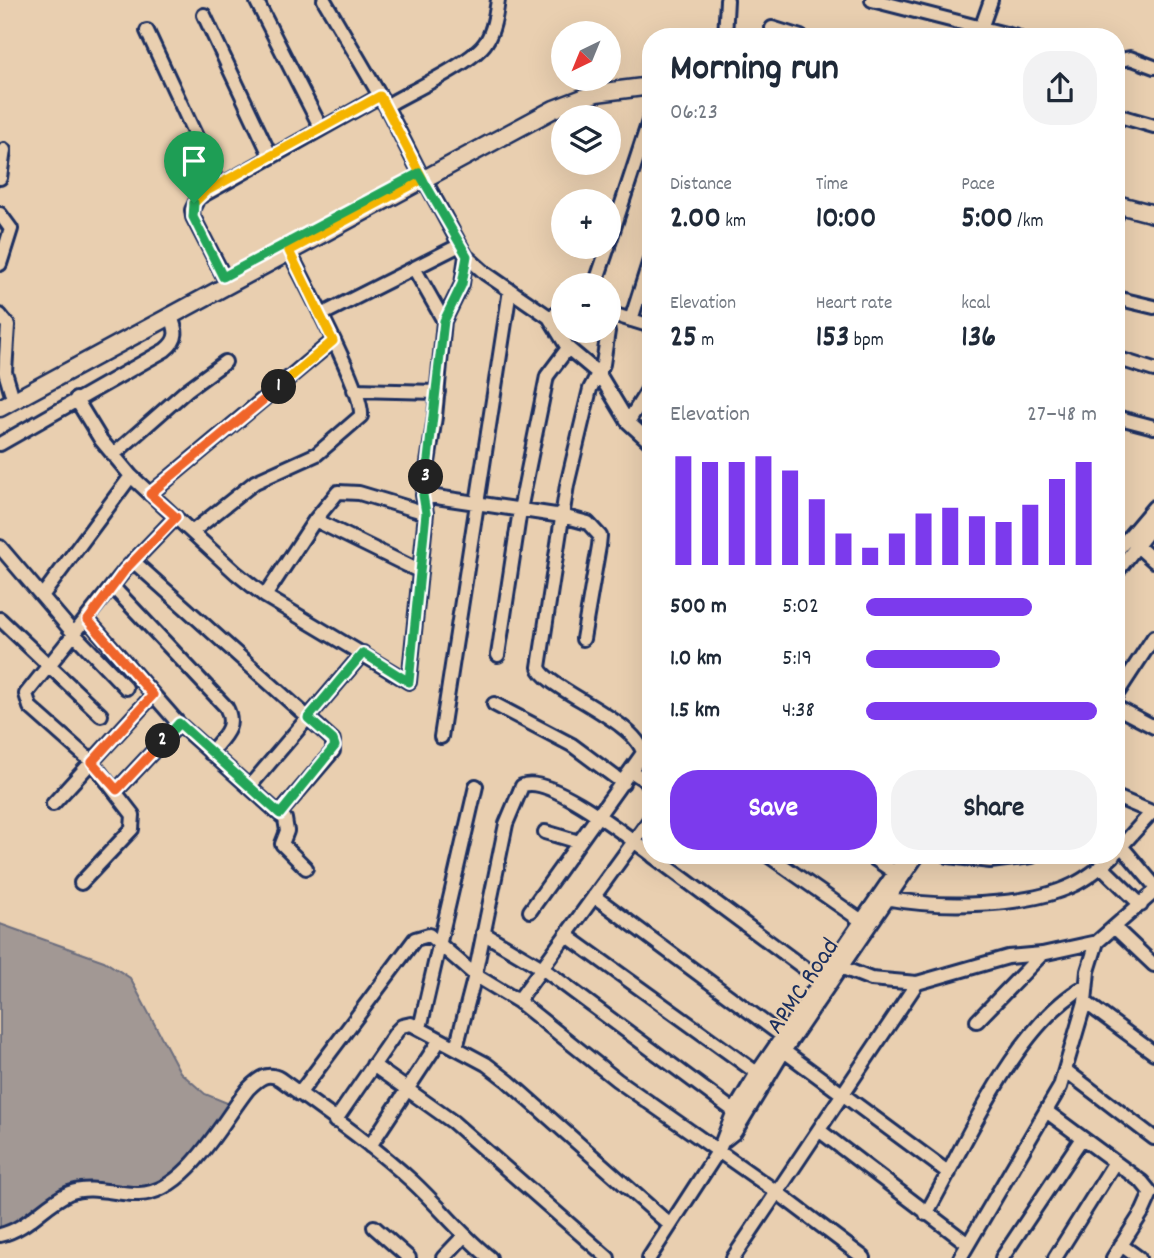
<!DOCTYPE html>
<meta charset="utf-8">
<style>
:root{--surface:#fff;--page:#f2f2f3;--text:#1f2937;--muted:#747a83;--accent:#7c3aed}
body{margin:0;font-family:Dekko,sans-serif;background:var(--page);color:var(--text);height:100vh;display:flex;flex-direction:column;font-size:26px;white-space:nowrap}
*{box-sizing:border-box;margin:0}
p{font-size:23px;color:var(--muted)}
.icon{flex:none;width:38px;height:38px;fill:none;stroke:currentColor;stroke-width:2;stroke-linecap:round;stroke-linejoin:round}
.map{position:relative;flex:1;overflow:hidden}
.drawer{position:absolute;left:642px;top:28px;width:483px;height:836px;display:flex;flex-direction:column;background:var(--surface);border-radius:28px;box-shadow:0 7px 28px #0002}
.drawer>*{flex:none}
.needle{width:46px;rotate:223deg}
.controls{position:absolute;left:551px;top:21px;display:grid;gap:14px}
.controls a{display:grid;place-items:center;width:70px;height:70px;border-radius:50%;background:var(--surface);box-shadow:0 7px 28px #0002;font-size:35px}
.pin{position:absolute;display:grid;place-items:center;width:60px;height:60px;color:#fff;margin:-72px -30px;border-radius:50% 50% 50% 0;rotate:-45deg;box-shadow:0 0 7px #0007}
.pin .icon{rotate:45deg}
.km{position:absolute;width:35px;height:35px;margin:-18px;border-radius:50%;background:#222;color:#fff;font-size:19px;line-height:35px;text-align:center}
.round{display:grid;place-items:center;flex:none;width:74px;height:74px;border-radius:28px;background:var(--page)}
.overview{display:flex;align-items:center;justify-content:space-between;height:119px;padding:0 28px}
h1{font-size:38px;font-weight:800;line-height:52px}
.metrics{display:grid;grid-template-columns:repeat(3,1fr);gap:10px;height:119px;padding:7px 28px}
.metrics div{display:grid;align-content:center}
.metrics b{font-size:30px;font-weight:800}
.metrics small{font-size:19px;font-weight:400}
.metrics p{font-size:19px}
.chart{height:196px;padding:14px 28px}
.chart p{display:flex;justify-content:space-between}
.chart svg{width:100%;height:126px;margin-top:7px;stroke:var(--accent);stroke-width:6}
.action{display:flex;gap:14px;margin-top:auto;padding:14px 28px}
.action a{flex:1;height:80px;border-radius:28px;background:var(--accent);color:#fff;font-size:28px;font-weight:800;line-height:80px;text-align:center}
.action a+a{background:var(--page);color:var(--text)}
ul{padding:0 28px;list-style:none;font-size:23px}
li{display:grid;grid-template-columns:112px 84px 1fr;align-items:center;height:52px}
li i{height:18px;border-radius:9px;background:var(--accent)}
.map>svg:first-child{display:block}
.water{fill:#a29894;stroke:#6c6e7e;stroke-width:2}
.lines{fill:none;stroke-linecap:round;stroke-linejoin:round}
.minor-casing{stroke:#1b2f5e;stroke-width:18}
.major-casing{stroke:#1b2f5e;stroke-width:21}
.minor{stroke:#e9cfb0;stroke-width:12}
.major{stroke:#e9cfb0;stroke-width:16}
.split-1-casing{stroke:#fff;stroke-width:14}
.split-2-casing{stroke:#fff;stroke-width:14}
.split-3-casing{stroke:#fff;stroke-width:14}
.split-4-casing{stroke:#fff;stroke-width:14}
.split-1{stroke:#f5b400;stroke-width:9}
.split-2{stroke:#f0652b;stroke-width:9}
.split-3{stroke:#22a559;stroke-width:9}
.split-4{stroke:#22a559;stroke-width:9}
.labels{text-anchor:middle;stroke-width:5;stroke-linejoin:round;paint-order:stroke}
.street-label{font-size:26px;fill:#1b2f5e;stroke:#e9cfb0}
</style>
<div class="map">
<svg width="1154" height="1258" viewBox="0 0 1154 1258">
<rect width="100%" height="100%" fill="#e9cfb0"/>
<filter id="ink" filterUnits="userSpaceOnUse"><feTurbulence type="fractalNoise" baseFrequency=".0143" numOctaves="2"/><feDisplacementMap in="SourceGraphic" scale="14" xChannelSelector="R" yChannelSelector="G"/><feConvolveMatrix kernelMatrix="1 2 1 2 8 2 1 2 1" color-interpolation-filters="sRGB"/></filter>
<g filter="url(#ink)">
<path class="water" d="M 0,924 L 104,961 L 130,978 L 180,1072 L 205,1094 L 232,1105 L 179,1179 L 156,1188 L 126,1188 L 97,1183 L 74,1187 L 36,1215 L 0,1232 Z"/>
<g class="lines">
<defs>
<path id="minor" d="M 324,0 L 386,106 L 423,179
M 872,0 L 1017,37
M 257,2 L 321,128
M 204,15 L 270,155
M 772,28 L 801,37
M 147,31 L 218,184
M 725,37 L 727,0
M 978,37 L 991,0
M 1116,61 L 1130,58 L 1154,67
M 386,106 C 409,92 473,63 486,42 C 494,30 496,13 498,0
M 1116,115 L 1154,126
M 0,178 L 4,150
M 424,179 L 466,256 L 485,273 L 549,317 L 568,348 L 547,376 L 520,510 L 498,655
M 0,214 L 11,229 L 0,264
M 1116,216 L 1117,214
M 609,243 L 651,115
M 414,268 L 444,321
M 224,277 L 193,217 L 192,210 L 198,198 L 380,96
M 595,285 L 608,247
M 1116,298 L 1154,307
M 609,313 L 651,326
M 0,315 L 8,325 L 5,372 L 11,392
M 321,315 L 460,245
M 549,317 L 564,311
M 631,320 L 651,257
M 568,348 L 599,374 L 628,422
M 1116,358 L 1154,370
M 651,385 L 628,422 L 651,443
M 354,390 L 438,392
M 76,399 L 101,440 L 131,476 L 236,573 L 265,596 L 409,682 L 426,513 L 423,495 L 435,417 L 444,321 L 462,284 L 466,256
M 1116,417 L 1154,427
M 0,444 L 165,350 C 179,339 177,330 170,315
M 113,455 L 187,390 L 225,362
M 150,494 L 333,341
M 423,495 L 562,516 L 588,523 L 600,536 L 599,546 L 583,639
M 315,520 L 419,571
M 192,532 L 255,482 L 317,454 L 361,416 C 364,391 303,280 289,251
M 1133,542 L 1154,561
M 0,547 L 75,635 L 126,688
M 1116,552 L 1154,507
M 133,561 L 333,740 L 333,751 L 280,813
M 1116,573 L 1154,524
M 112,586 L 226,707 C 237,727 223,737 210,753
M 42,596 L 131,476
M 265,596 L 315,520 L 338,492 L 359,493 L 426,513
M 0,619 L 101,715
M 88,620 L 179,724 L 285,819 L 287,831 L 282,844 L 306,868
M 1116,695 L 1154,637
M 494,704 L 572,745 L 623,783
M 1116,707 L 1154,727
M 441,737 L 510,290
M 631,771 L 651,784
M 249,787 L 363,653
M 117,790 L 179,724
M 1116,797 L 1154,813
M 53,804 L 153,695
M 545,832 L 579,842
M 1122,847 L 1154,885
M 1116,852 L 1152,812
M 653,856 L 819,979
M 769,856 L 859,919
M 871,856 L 894,872
M 948,856 L 990,861 L 1032,856
M 1101,866 L 1141,905
M 81,883 L 132,829 L 133,815 L 92,762 L 30,707 L 26,694 L 125,570 L 176,517
M 594,896 L 781,1035
M 885,898 C 936,908 1026,908 1073,885 C 1088,878 1101,867 1113,856
M 530,911 L 643,753 C 636,720 544,688 539,667 L 567,485 L 590,389 L 603,364 L 608,331
M 1115,928 L 1154,965
M 483,933 L 542,968 L 734,1111
M 566,935 L 757,1073
M 840,967 L 871,979 L 917,983 L 1008,957 L 1042,954 L 1097,942
M 518,1001 L 651,818
M 1085,1002 L 1154,1053
M 977,1021 L 1042,954
M 420,1028 L 476,786
M 456,1048 L 475,975 L 506,824 L 522,786 C 548,773 628,837 651,854
M 784,1051 L 949,1173
M 373,1065 L 453,1122 L 608,1258
M 1065,1070 L 1154,1138
M 299,1094 L 415,939 L 429,935 L 475,975 L 518,1001 L 617,1080 L 778,1193 L 864,1258
M 1046,1111 L 1142,1182 L 1151,1193 L 1143,1211 L 1113,1258
M 335,1121 L 397,1031 L 402,1026 L 411,1024 L 486,1064 L 508,1081 L 670,1225
M 820,1131 L 968,1244
M 725,1140 L 735,1132 L 784,1051 L 917,856
M 370,1146 L 439,1041
M 926,1214 C 966,1144 1015,1024 1086,986
M 374,1227 L 409,1258
M 0,1235 C 28,1229 44,1204 69,1193 C 91,1184 117,1195 139,1194 C 186,1193 221,1123 248,1089 C 258,1079 267,1071 280,1079 C 325,1112 372,1144 413,1182 C 440,1207 461,1235 490,1258
M 1121,1245 L 1139,1258
M 443,1258 L 464,1236
M 649,1258 L 719,1150 L 734,1111 L 757,1073 L 906,856
M 733,1258 L 917,983
M 960,1258 L 1060,1087 L 1085,1002 L 1088,971 L 1097,942 L 1154,892
M 1002,1258 L 1082,1138
M 1055,1258 L 1115,1162"/>
<path id="major" d="M 1116,204 L 1154,214
M 0,408 L 554,109 L 596,93 L 651,86"/>
</defs>
<use href="#minor" class="minor-casing"/>
<use href="#major" class="major-casing"/>
<use href="#minor" class="minor"/>
<use href="#major" class="major"/>
</g>
</g>
<g class="lines" filter="url(#ink)">
<defs>
<path id="split-1" d="M 194,203 L 205,192 L 380,96 L 423,179 L 289,251 L 333,341 L 279,387"/>
<path id="split-2" d="M 163,741 L 117,790 L 92,762 L 153,695 L 88,620 L 125,570 L 176,517 L 150,494 L 279,387"/>
<path id="split-3" d="M 163,741 L 179,723 L 280,814 L 335,746 L 333,740 L 308,718 L 363,653 L 409,682 L 426,513 L 423,495 L 426,477"/>
<path id="split-4" d="M 194,203 L 193,217 L 223,277 L 419,173 L 467,256 L 462,284 L 444,321 L 426,477"/>
</defs>
<use href="#split-1" class="split-1-casing"/>
<use href="#split-2" class="split-2-casing"/>
<use href="#split-3" class="split-3-casing"/>
<use href="#split-4" class="split-4-casing"/>
<use href="#split-1" class="split-1"/>
<use href="#split-2" class="split-2"/>
<use href="#split-3" class="split-3"/>
<use href="#split-4" class="split-4"/>
</g>
<g class="labels">
<g class="street-label">
<text transform="translate(801 985) rotate(-56)" y="9">APMC Road</text>
</g>
</g>
</svg>
<div class="controls">
<a><svg class="needle" viewBox="-14 -14 28 28"><path d="M0-13l5 13h-10z" fill="#e53935"/><path d="M0 13l5-13h-10z" fill="#747a83"/></svg></a>
<a><svg class="icon" aria-label="layers" viewBox="0 0 24 24"><path d="M12 4l9 5-9 5-9-5zM3 14l9 5 9-5"/></svg></a>
<a>+</a>
<a>−</a>
</div>
<div class="pin" style="left:194px;top:203px;background:#1e9e55"><svg class="icon" aria-label="arrive" viewBox="0 0 24 24"><path d="M6 21V4h12l-3 4 3 4H6"/></svg></div>
<b class="km" style="left:279px;top:387px">1</b>
<b class="km" style="left:163px;top:741px">2</b>
<b class="km" style="left:426px;top:477px">3</b>
<section class="drawer">
<div class="overview"><div><h1>Morning run</h1><p>06:23</p></div><a class="round"><svg class="icon" aria-label="share" viewBox="0 0 24 24"><path d="M12 15V3M7 8l5-5 5 5M5 13v7h14v-7"/></svg></a></div>
<div class="metrics">
<div><p>Distance</p><b>2.00<small> km</small></b></div>
<div><p>Time</p><b>10:00</b></div>
<div><p>Pace</p><b>5:00<small> /km</small></b></div>
</div>
<div class="metrics">
<div><p>Elevation</p><b>25<small> m</small></b></div>
<div><p>Heart rate</p><b>153<small> bpm</small></b></div>
<div><p>kcal</p><b>136</b></div>
</div>
<div class="chart"><p><span>Elevation</span>27–48 m</p>
<svg viewBox="0 0 160 44" preserveAspectRatio="none"><path d="M5 44V6M15 44V8M25 44V8M35 44V6M45 44V11M55 44V21M65 44V33M75 44V38M85 44V33M95 44V26M105 44V24M115 44V27M125 44V29M135 44V23M145 44V14M155 44V8"/></svg>
</div>
<ul>
<li><b>500 m</b>5:02<i style="width:72%"></i></li>
<li><b>1.0 km</b>5:19<i style="width:58%"></i></li>
<li><b>1.5 km</b>4:38<i style="width:100%"></i></li>
</ul>
<div class="action"><a>Save</a><a>Share</a></div>
</section>
</div>
